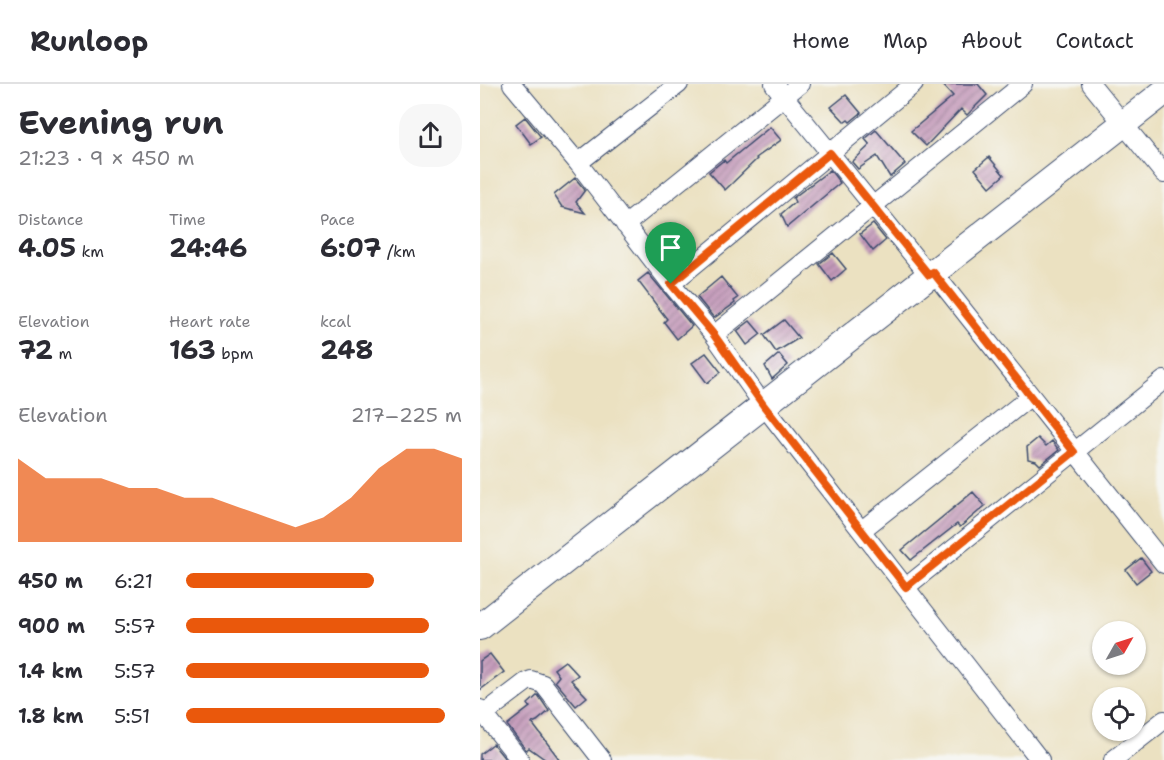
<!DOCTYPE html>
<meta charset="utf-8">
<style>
:root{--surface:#fff;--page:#f7f7f7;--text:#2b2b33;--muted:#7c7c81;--line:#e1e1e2;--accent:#ea580c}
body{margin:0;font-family:"Shantell Sans",sans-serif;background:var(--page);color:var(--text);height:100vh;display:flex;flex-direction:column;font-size:22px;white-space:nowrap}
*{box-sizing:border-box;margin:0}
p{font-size:20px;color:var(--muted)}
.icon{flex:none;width:33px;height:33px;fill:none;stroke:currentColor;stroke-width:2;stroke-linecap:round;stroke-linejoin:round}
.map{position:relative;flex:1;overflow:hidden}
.side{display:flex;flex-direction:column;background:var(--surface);width:480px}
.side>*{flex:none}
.needle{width:39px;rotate:51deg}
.fabs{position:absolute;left:612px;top:537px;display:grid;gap:12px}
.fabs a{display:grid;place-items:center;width:54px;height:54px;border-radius:50%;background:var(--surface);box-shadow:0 2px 4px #0004;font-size:30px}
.pin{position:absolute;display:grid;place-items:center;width:51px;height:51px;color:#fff;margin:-62px -26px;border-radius:50% 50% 50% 0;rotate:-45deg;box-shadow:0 0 6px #0007}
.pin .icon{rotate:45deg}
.round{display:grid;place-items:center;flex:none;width:63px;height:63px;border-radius:24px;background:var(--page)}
.overview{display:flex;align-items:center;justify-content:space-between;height:102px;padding:0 18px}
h1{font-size:33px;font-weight:700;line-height:45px}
.metrics{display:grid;grid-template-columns:repeat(3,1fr);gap:9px;height:102px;padding:6px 18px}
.metrics div{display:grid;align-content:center}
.metrics b{font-size:26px;font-weight:700}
.metrics small{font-size:16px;font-weight:400}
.metrics p{font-size:16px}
.chart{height:168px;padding:12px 18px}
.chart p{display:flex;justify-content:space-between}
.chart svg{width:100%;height:108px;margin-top:6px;fill:var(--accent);opacity:.7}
ul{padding:0 18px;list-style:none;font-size:20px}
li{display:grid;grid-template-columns:96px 72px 1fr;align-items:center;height:45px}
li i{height:15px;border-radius:8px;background:var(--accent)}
header{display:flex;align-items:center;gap:36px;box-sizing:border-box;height:84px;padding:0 30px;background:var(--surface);border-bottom:2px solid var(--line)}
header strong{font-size:28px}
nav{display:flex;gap:33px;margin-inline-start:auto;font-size:21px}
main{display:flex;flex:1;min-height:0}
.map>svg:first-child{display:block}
.building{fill:url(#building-hatch)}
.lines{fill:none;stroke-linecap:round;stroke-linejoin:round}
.street-casing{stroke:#3a4a6d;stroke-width:20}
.secondary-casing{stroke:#3a4a6d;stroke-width:28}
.street{stroke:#fff;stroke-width:18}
.secondary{stroke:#fff;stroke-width:26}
.route-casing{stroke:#fff;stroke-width:12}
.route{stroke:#ea580c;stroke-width:8}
</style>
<header>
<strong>Runloop</strong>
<nav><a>Home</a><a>Map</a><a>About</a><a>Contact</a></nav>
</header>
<main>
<section class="side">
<div class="overview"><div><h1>Evening run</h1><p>21:23 · 9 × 450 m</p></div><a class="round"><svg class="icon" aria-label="share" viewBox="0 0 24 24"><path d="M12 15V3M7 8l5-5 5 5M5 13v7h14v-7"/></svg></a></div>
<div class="metrics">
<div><p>Distance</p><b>4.05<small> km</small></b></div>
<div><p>Time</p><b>24:46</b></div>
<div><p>Pace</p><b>6:07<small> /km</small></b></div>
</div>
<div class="metrics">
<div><p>Elevation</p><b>72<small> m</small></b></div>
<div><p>Heart rate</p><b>163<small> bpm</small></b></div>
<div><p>kcal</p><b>248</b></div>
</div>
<div class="chart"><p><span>Elevation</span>217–225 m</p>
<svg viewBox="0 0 160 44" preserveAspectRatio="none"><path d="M0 44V10L10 18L20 18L30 18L40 22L50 22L60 26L70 26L80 30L90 34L100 38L110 34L120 26L130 14L140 6L150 6L160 10V44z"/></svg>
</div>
<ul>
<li><b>450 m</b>6:21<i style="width:68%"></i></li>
<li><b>900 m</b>5:57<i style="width:88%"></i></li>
<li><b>1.4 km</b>5:57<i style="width:88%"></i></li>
<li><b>1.8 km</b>5:51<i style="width:94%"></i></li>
</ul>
</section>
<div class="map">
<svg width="684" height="676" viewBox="0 0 684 676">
<defs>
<pattern id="building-hatch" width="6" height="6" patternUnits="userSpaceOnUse" patternTransform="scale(1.5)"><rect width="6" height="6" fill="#c49aba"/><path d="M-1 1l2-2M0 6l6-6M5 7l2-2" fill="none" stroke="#9e7e9a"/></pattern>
</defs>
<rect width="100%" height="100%" fill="#f6f6f2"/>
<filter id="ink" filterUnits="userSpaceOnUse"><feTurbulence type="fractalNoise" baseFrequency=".0167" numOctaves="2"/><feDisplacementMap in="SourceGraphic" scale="12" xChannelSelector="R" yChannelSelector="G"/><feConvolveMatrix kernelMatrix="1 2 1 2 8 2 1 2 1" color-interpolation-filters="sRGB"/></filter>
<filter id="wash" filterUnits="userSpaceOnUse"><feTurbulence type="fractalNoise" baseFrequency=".008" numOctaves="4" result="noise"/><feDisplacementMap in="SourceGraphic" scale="24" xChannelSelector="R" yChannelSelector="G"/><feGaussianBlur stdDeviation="1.35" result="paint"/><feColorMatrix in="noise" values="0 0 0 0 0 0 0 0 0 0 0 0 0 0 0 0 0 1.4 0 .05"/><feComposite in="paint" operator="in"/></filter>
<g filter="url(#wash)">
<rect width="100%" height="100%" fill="#ebe1c1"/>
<g id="blocks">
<path class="building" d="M 462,0 L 498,0 L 507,11 L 487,31 L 481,25 L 446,62 L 431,47 L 473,12 Z
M 366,11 L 381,29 L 370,38 L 368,36 L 365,38 L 351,23 Z
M 45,33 L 61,53 L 51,60 L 36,40 Z
M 290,43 L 301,56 L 276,74 L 277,75 L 245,106 L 229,88 L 244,76 L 246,79 Z
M 396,46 L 425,80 L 410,93 L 397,72 L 378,85 L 372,78 L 390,61 L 385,55 Z
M 509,73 L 524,91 L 510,103 L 495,85 Z
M 350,86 L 360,99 L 307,143 L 301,130 L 315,118 L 313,114 Z
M 95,94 L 105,106 L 96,118 L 105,129 L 82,123 L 74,111 Z
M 393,140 L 406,156 L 393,167 L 380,150 Z
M 353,169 L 366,185 L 352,197 L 339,180 Z
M 168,189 L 212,242 L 197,255 L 184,238 L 187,235 L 158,197 Z
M 241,193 L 258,214 L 254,217 L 255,219 L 234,234 L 217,213 Z
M 304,236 L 319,254 L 296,268 L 284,251 Z
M 270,237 L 281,250 L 267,261 L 257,247 Z
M 226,269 L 241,288 L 227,299 L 212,279 Z
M 299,270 L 308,281 L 292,295 L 285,282 Z
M 558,354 L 566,362 L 572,357 L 579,366 L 560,381 L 556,377 L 548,375 L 547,363 Z
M 493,408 L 505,422 L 480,443 L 477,440 L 431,476 L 422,466 Z
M 661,474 L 671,487 L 656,499 L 646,486 Z
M 10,570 L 24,588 L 0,606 L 0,577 Z
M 85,577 L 98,591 L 91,596 L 107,613 L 96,622 L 75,597 L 79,592 L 74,585 Z
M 58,611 L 69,627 L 57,637 L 52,639 L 80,676 L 66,676 L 49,664 L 46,666 L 27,641 L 50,623 L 48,620 Z
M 13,660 L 26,676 L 0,676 L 0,670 Z"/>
</g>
</g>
<g filter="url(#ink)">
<use href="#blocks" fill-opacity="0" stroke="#3a4a6d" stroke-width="1.5"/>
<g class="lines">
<defs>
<path id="street" d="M 32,0 L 98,79 L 191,200 L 234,251 L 284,322 L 560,676
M 294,0 L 449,191
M 611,0 L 684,90
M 98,79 L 199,0
M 145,141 L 320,0
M 453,188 L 684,480
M 191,200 L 434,0
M 234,251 L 543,0
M 382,446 L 551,312
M 426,503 L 684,296
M 0,625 L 40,676
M 4,630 L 46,598 L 51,596 L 63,600 L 122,676
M 633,676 L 684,636"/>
<path id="secondary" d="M 0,543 L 684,8"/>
</defs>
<use href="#street" class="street-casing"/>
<use href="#secondary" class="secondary-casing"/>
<use href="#street" class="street"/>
<use href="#secondary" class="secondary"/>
</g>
</g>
<g class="lines" filter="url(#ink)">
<defs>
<path id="route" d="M 350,69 L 449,191 L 453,188 L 594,368 L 426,503 L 284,322 L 234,251 L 191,200 Z"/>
</defs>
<use href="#route" class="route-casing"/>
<use href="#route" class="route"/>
</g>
</svg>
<div class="fabs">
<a><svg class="needle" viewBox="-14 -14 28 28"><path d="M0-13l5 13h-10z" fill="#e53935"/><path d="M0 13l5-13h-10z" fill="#7c7c81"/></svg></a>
<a><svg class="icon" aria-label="locate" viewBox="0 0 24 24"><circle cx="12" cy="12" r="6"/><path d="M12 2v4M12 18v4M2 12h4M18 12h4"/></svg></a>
</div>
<div class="pin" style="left:191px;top:200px;background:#1e9e55"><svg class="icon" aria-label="arrive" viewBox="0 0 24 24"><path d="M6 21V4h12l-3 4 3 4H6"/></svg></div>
</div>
</main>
